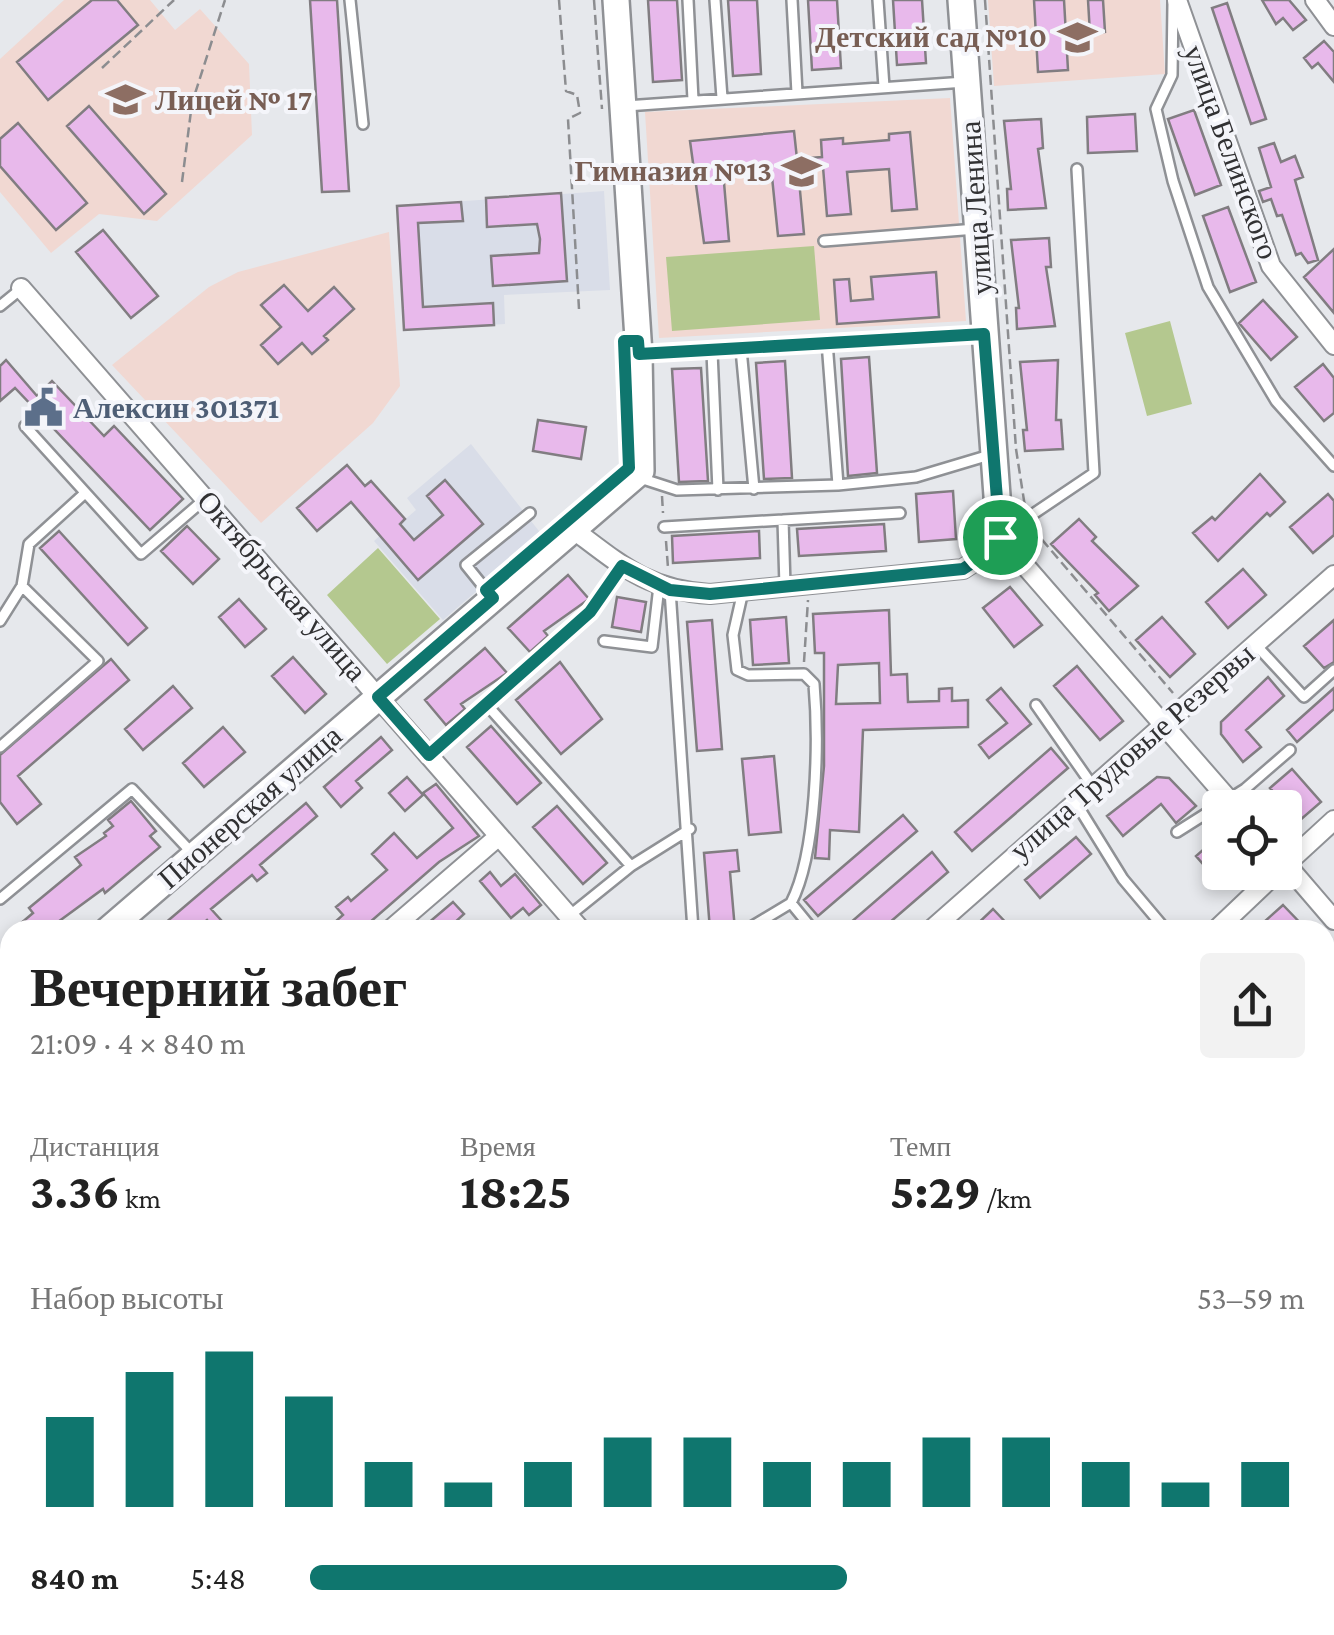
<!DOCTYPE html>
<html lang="ru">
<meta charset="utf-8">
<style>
:root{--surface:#fff;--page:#f2f2f2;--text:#222;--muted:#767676;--accent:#0f766e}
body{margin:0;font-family:"Crimson Pro",serif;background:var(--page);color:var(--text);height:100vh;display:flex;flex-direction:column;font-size:38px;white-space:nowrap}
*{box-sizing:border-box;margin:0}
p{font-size:32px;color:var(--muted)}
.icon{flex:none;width:55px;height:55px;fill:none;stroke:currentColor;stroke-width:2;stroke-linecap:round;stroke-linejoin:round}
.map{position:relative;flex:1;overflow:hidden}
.details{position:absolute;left:0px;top:920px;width:1335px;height:715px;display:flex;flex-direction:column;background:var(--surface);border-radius:30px 30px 0 0;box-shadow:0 5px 15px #0003}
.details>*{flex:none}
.tools{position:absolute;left:1202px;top:790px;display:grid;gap:20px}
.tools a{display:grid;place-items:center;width:100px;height:100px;border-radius:10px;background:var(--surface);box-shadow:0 5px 15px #0003;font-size:50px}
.pin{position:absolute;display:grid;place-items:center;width:85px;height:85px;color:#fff;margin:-42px;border:5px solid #fff;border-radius:50%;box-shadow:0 2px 10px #0007}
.round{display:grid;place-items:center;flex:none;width:105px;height:105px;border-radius:10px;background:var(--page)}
.summary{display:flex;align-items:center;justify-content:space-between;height:170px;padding:0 30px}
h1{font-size:55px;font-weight:700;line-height:75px}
.figures{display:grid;grid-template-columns:repeat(3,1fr);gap:15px;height:170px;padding:10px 30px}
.figures div{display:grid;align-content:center}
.figures b{font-size:50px;font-weight:700}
.figures small{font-size:28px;font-weight:400}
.figures p{font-size:28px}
.chart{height:280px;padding:20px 30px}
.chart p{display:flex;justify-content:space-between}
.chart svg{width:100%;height:180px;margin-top:10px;stroke:var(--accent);stroke-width:6}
ul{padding:0 30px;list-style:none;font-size:32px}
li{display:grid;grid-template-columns:160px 120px 1fr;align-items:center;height:75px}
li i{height:25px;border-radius:12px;background:var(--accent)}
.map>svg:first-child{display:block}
.built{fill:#d9dde8}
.education{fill:#f1d8d2}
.green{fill:#b4c88f}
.building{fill:#e8b9eb;stroke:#817d81;stroke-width:2.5;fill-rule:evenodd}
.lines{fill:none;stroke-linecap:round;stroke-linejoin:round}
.lane-casing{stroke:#8f9195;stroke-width:14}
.street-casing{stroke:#8f9195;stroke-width:22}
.secondary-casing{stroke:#8f9195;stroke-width:30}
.path{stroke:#8c8d90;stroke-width:2.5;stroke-dasharray:10 5;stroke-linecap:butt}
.lane{stroke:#fff;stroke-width:9}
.street{stroke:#fff;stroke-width:18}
.secondary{stroke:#fff;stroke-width:25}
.route-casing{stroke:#fff;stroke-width:20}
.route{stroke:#0f766e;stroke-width:12}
.labels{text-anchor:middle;stroke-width:8;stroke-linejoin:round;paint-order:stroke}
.education-label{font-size:30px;font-weight:bold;fill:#785e54;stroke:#f4f5fa;text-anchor:end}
.street-label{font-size:30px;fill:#313133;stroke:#f4f5fa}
.service-label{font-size:30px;font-weight:bold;fill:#4e5e75;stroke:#f4f5fa;text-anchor:start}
</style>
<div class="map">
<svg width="1334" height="1635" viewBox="0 0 1334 1635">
<rect width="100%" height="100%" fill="#e6e8ec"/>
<path class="built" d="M 604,191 L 610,290 L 504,295 L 505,324 L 404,330 L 397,206 Z
M 471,444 L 542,535 L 443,620 L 374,541 L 398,519 L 402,522 L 416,510 L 407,498 Z
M 1334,1210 L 1334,1352 L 1325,1359 L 1325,1218 Z
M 707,1625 L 950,1625 L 936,1635 L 695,1635 Z"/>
<path class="education" d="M 64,0 L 150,0 L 175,30 L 200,9 L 249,64 L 252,135 L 157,221 L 99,214 L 51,253 L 0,192 L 0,59 Z
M 988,0 L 1160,0 L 1165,74 L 994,86 Z
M 950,98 L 966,321 L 659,338 L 645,112 Z
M 389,232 L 400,386 L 373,423 L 261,523 L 112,365 L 209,287 L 238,272 Z
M 10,1031 L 10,1127 L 0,1135 L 0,1040 Z"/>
<path class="green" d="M 814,246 L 820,320 L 672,331 L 666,257 Z
M 1170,321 L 1192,404 L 1147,416 L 1125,333 Z
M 378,548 L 440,619 L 387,664 L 327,595 Z
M 10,1266 L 10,1341 L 0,1352 L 0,1329 L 7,1315 C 0,1297 0,1282 10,1266 Z"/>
<path class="building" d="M 92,0 L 117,0 L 138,25 L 48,100 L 17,62 Z
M 310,0 L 337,0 L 349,191 L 322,192 Z
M 648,0 L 677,0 L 682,80 L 653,82 Z
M 728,0 L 757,0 L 761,74 L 733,76 Z
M 808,0 L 837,0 L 841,68 L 812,70 Z
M 893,0 L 922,0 L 926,63 L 897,65 Z
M 1034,0 L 1064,0 L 1068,70 L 1038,72 Z
M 1088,0 L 1103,0 L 1105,32 L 1090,34 Z
M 1262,0 L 1289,0 L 1306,20 L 1293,30 L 1283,18 L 1276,24 Z
M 1227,3 L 1266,119 L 1251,124 L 1212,8 Z
M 1324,41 L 1334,52 L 1334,82 L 1318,63 L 1312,68 L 1304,58 Z
M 89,106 L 166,194 L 144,214 L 67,126 Z
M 1194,110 L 1221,185 L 1195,195 L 1168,119 Z
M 1135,114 L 1137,151 L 1088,153 L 1087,117 Z
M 1041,119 L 1043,148 L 1038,149 L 1046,208 L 1008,210 L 1007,189 L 1011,189 L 1004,121 Z
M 18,123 L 87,203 L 56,230 L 0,166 L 0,139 Z
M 794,131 L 797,159 L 822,157 L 821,140 L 843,138 L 843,144 L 889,140 L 889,134 L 910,132 L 917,209 L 892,211 L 889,169 L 847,172 L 851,214 L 827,216 L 823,167 L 798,169 L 804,234 L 778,236 L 771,167 L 723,171 L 729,241 L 704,243 L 690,141 Z
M 1274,143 L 1281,162 L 1295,156 L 1303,177 L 1295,180 L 1318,260 L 1308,263 L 1301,253 L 1296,255 L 1282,215 L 1277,216 L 1271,199 L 1263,202 L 1259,191 L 1271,187 L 1259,148 Z
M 561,193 L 567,281 L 493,286 L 491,256 L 539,253 L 540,239 L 537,224 L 487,227 L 486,198 Z
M 461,202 L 463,221 L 418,223 L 423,307 L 493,303 L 494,325 L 404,330 L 397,206 Z
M 1228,207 L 1256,282 L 1230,292 L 1203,216 Z
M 103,230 L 158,296 L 131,318 L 76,252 Z
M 1049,238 L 1051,267 L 1046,267 L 1055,326 L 1017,329 L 1016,308 L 1019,308 L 1011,240 Z
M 1334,249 L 1334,313 L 1304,277 Z
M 936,272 L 939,317 L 837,324 L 834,280 L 849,279 L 851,301 L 873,299 L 871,277 Z
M 284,285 L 308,311 L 334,287 L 354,309 L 324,336 L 328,340 L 312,354 L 302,343 L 278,364 L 261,345 L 281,327 L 261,305 Z
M 1263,300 L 1297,337 L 1271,360 L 1239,323 Z
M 869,357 L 877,473 L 848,476 L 841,359 Z
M 6,360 L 37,396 L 52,381 L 104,436 L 114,426 L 183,499 L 150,530 L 15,388 L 0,401 L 0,366 Z
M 1058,360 L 1056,420 L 1061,420 L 1063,449 L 1025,451 L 1023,430 L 1027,430 L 1020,362 Z
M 785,361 L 792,478 L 764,479 L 756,363 Z
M 1323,364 L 1334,378 L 1334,413 L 1324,421 L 1295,387 Z
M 701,368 L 708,481 L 679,482 L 672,369 Z
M 538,420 L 586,427 L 581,459 L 533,451 Z
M 347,465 L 365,486 L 371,481 L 405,519 L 400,524 L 414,540 L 443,515 L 427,496 L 445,480 L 483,524 L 418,580 L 351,502 L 317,531 L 297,508 Z
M 1260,474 L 1285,502 L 1270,516 L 1267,513 L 1218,561 L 1193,533 L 1212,517 L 1215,520 Z
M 953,491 L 956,539 L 919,542 L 916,494 Z
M 1328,494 L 1334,501 L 1334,535 L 1313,553 L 1290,527 Z
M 1079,519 L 1096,537 L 1092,541 L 1138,586 L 1109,611 L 1095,595 L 1098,593 L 1051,544 Z
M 884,524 L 886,551 L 799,556 L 797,529 Z
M 187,526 L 219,559 L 193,584 L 161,551 Z
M 59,531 L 147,628 L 128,645 L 40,548 Z
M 759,531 L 760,558 L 673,563 L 672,536 Z
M 1243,569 L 1266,595 L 1228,628 L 1206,602 Z
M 568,575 L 589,599 L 544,631 L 548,636 L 530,652 L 508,628 Z
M 1010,587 L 1042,625 L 1014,647 L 983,608 Z
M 617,597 L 646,602 L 641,632 L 612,627 Z
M 239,599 L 266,629 L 245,647 L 219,617 Z
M 889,610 L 891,675 L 907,674 L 908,702 L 939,701 L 939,689 L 952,688 L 952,701 L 968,700 L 968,727 L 863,730 L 859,832 L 830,830 L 829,859 L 815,858 L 824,766 L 824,653 L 815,653 L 813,614 ZM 879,663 L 880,703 L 836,704 L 838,665 Z
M 786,617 L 789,663 L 753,665 L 750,620 Z
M 1162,617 L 1195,654 L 1170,677 L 1136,640 Z
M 712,620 L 722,749 L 697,751 L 687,622 Z
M 1334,620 L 1334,662 L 1324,668 L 1304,646 Z
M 485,648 L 507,673 L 461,704 L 465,709 L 446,725 L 425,700 Z
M 293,657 L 326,694 L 305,713 L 272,676 Z
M 111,659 L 129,680 L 18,776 L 41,804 L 17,824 L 0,802 L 0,755 Z
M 560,662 L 602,719 L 561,754 L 516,700 Z
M 1077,666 L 1123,721 L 1100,740 L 1054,686 Z
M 1268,677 L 1284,696 L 1246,730 L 1261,747 L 1243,762 L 1221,734 L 1221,722 Z
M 173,686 L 192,708 L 143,750 L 125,729 Z
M 1001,688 L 1031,724 L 989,758 L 979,745 L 1007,723 L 987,700 Z
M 1334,688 L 1334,709 L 1297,742 L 1287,730 Z
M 491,726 L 541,783 L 517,804 L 467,747 Z
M 223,727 L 245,752 L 204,787 L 183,763 Z
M 381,737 L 392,750 L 356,781 L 362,788 L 341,807 L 324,787 Z
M 1051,748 L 1068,768 L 972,851 L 955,832 Z
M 774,756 L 781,832 L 749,835 L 742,759 Z
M 1292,769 L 1321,802 L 1299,821 L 1270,788 Z
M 407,777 L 423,795 L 405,811 L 389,793 Z
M 1157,777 L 1169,778 L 1196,806 L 1176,823 L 1161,804 L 1123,836 L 1107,816 Z
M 436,784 L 479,836 L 439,862 L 361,930 L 326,930 L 343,915 L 336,907 L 348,897 L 351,901 L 387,870 L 372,854 L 394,833 L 417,858 L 453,828 L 423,793 Z
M 131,801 L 156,831 L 150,836 L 160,847 L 105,893 L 103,889 L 47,930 L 13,930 L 33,913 L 29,908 L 81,865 L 75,857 L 106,836 L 104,833 L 113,826 L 108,820 Z
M 306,803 L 317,816 L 260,865 L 267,873 L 257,881 L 252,875 L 211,909 L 230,930 L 215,930 L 207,920 L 195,930 L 157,930 Z
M 557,806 L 607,863 L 583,884 L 533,827 Z
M 903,815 L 917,831 L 818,916 L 804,900 Z
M 1220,835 L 1220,872 L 1240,872 L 1223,887 L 1196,856 Z
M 1076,837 L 1091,854 L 1040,898 L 1025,880 Z
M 737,850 L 739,871 L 730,872 L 735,930 L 710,930 L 704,853 Z
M 932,852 L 948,872 L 881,930 L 842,930 Z
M 490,872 L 501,886 L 515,874 L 541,905 L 529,915 L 523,908 L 511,918 L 480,881 Z
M 453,902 L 464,914 L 453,924 L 458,930 L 420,930 Z
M 1283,905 L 1307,930 L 1255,930 Z
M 993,909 L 1013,930 L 971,930 Z"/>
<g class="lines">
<defs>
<path id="lane" d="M 350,0 L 363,124
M 688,0 L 693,100
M 715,0 L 722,98
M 792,0 L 797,93
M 878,0 L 884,87
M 1173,3 L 1172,75 L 1156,109 L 1173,181 L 1208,287 L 1276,401 L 1334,466
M 626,106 L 965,82
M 824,241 L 976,229
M 0,306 L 21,289
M 827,342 L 838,485
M 741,349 L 754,489
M 712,352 L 718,490
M 642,354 L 980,334
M 25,426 L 141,554 L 205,499
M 640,478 L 677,490 L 838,485 L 916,477 L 993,454
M 783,520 L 785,586
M 664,527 L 900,513
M 1005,533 L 1094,473 L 1077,169
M 670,590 L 693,930
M 743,591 L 733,635 L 737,670 L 748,675 L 804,674 L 814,684 C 819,741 817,853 791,903
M 491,596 L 466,565 L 530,513
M 0,621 L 22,586
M 604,641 L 652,647 L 659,586
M 1255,644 L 1304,697 L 1334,670
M 487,705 L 631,866
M 1036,705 L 1092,785
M 0,747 L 98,661 L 22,586 L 29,544 L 84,494
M 429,755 L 590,612 L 622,566
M 1076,803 L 1123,879 L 1166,930
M 1177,832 L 1245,789 L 1290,750
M 0,899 L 132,789 L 194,855
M 569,916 L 631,866 L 690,829
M 746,930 L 791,903 L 813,930
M 0,1183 L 10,1194
M 0,1242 L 10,1230
M 0,1363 L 10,1353
M 273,1635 L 285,1625"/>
<path id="street" d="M 1177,0 L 1271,266 L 1334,345
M 1315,0 L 1334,26
M 21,288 L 581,930
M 574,530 C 622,566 648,590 710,594 L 963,569 L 986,554 L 1000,537 L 1236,808
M 1285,863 L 1334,920
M 1285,865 L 1334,820
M 390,930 L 499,836
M 931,930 L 1334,575
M 1216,930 L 1277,872
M 1325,1082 L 1334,1074
M 552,1625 L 561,1635
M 106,1635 L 118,1625
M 410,1635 L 422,1625
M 474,1635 L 485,1625
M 684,1635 L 697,1625"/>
<path id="secondary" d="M 961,0 L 1000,537
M 108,930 L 641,471 L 639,354 L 616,0
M 0,1029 L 10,1019"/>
</defs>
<use href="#lane" class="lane-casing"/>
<use href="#street" class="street-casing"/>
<use href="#secondary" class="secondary-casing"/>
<path class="path" d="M 559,0 L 566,91 L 577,95 L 580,113 L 568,119 L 579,309
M 594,0 L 602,109
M 985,0 L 1016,449 L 1025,507
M 102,68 L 174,0
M 182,182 L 192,103 L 225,0
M 662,496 L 663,513
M 1032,528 L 1173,693
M 666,541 L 668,568
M 804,662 L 808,600
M 1202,1625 L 1212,1635"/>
<use href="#lane" class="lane"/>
<use href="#street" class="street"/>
<use href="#secondary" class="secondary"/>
</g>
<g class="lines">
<defs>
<path id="route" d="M 984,334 L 1000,537 L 986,554 L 963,569 L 710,594 L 670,590 L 622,566 L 590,612 L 429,755 L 378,697 L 493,598 L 486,590 L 629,468 L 624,341 L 638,341 L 639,354 Z"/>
</defs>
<use href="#route" class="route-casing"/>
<use href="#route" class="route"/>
</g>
<defs>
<symbol id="school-bare" viewBox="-9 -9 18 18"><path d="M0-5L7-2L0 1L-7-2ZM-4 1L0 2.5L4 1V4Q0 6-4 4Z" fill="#8d6e63" stroke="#f4f5fa" stroke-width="2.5" paint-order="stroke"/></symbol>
<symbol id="civic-bare" viewBox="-9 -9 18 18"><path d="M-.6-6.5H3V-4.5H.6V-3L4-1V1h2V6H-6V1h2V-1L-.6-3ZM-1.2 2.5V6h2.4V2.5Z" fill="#5c6f8a" stroke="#f4f5fa" stroke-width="2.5" paint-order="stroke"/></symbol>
</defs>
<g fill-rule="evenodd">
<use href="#school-bare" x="1050" y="10" width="55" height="55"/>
<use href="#school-bare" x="98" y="72" width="55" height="55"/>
<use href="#school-bare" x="774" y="144" width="55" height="55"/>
<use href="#civic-bare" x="16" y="380" width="55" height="55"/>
</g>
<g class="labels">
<g class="education-label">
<text x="1047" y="47">Детский сад №10</text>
<text x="155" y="110" text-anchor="start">Лицей № 17</text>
<text x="772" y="181">Гимназия №13</text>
</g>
<g class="street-label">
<text transform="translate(1231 152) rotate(70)" y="10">улица Белинского</text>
<text transform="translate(976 208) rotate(-94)" y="10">улица Ленина</text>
<text transform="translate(282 586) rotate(49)" y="10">Октябрьская улица</text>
<text transform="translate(1132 752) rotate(-41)" y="10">улица Трудовые Резервы</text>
<text transform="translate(250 807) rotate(-41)" y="10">Пионерская улица</text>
</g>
<g class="service-label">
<text x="73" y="418">Алексин 301371</text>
</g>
</g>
</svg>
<div class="tools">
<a><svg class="icon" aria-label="locate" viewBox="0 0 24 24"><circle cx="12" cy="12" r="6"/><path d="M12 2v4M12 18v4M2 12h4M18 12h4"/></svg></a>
</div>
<div class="pin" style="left:1000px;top:537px;background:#1e9e55"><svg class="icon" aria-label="arrive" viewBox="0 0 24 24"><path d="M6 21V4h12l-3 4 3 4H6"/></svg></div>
<section class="details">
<div class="summary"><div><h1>Вечерний забег</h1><p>21:09 · 4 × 840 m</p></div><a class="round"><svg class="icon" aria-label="share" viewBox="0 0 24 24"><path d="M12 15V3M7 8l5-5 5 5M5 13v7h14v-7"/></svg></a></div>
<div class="figures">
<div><p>Дистанция</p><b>3.36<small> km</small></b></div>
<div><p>Время</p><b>18:25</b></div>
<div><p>Темп</p><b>5:29<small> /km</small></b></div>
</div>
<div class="chart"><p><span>Набор высоты</span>53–59 m</p>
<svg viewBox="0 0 160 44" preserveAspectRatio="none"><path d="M5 44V22M15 44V11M25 44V6M35 44V17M45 44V33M55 44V38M65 44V33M75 44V27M85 44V27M95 44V33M105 44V33M115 44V27M125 44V27M135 44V33M145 44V38M155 44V33"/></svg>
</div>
<ul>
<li><b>840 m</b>5:48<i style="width:54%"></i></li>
</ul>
</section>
</div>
